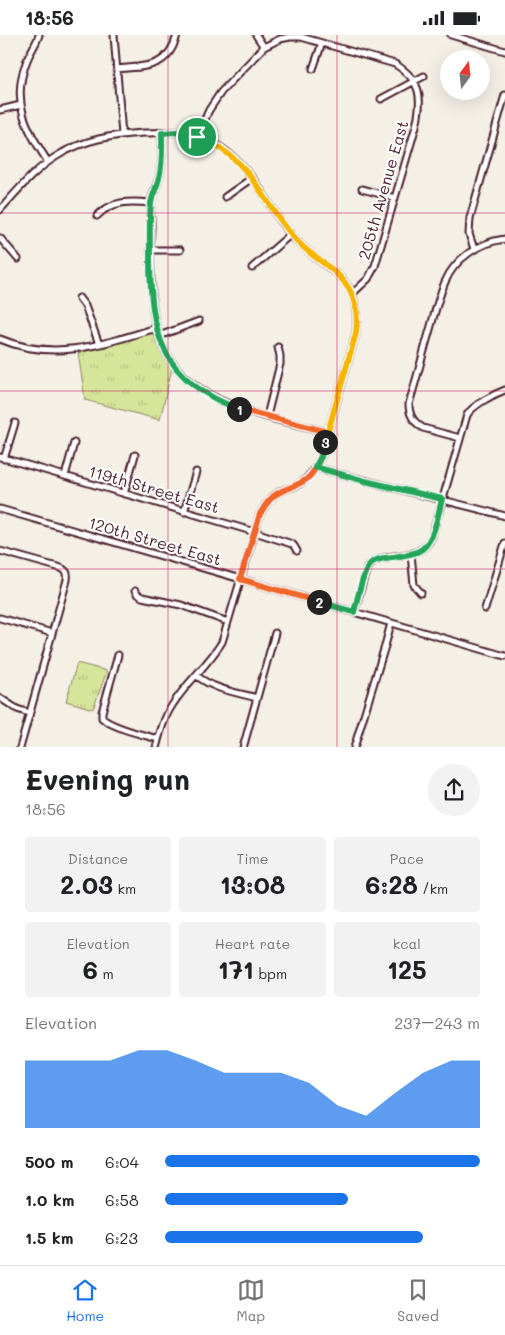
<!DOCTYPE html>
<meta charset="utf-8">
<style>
:root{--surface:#fff;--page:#f2f2f2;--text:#202124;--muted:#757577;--line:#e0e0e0;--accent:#1a73e8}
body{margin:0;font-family:Mali,sans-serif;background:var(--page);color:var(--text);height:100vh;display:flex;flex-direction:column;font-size:19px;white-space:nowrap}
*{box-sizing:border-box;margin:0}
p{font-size:16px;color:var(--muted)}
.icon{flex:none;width:28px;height:28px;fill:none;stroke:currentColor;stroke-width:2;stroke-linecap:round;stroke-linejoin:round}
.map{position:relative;height:712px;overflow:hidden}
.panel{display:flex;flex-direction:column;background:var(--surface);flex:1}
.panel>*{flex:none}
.needle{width:32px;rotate:15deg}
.fabs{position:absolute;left:440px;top:15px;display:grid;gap:10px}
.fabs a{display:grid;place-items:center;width:50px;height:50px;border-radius:50%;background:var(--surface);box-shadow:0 5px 20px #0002;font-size:25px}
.pin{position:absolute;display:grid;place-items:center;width:42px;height:42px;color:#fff;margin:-21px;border:2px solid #fff;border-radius:50%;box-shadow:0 1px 5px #0007}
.km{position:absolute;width:25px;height:25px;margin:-12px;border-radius:50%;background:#222;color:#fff;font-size:14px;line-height:25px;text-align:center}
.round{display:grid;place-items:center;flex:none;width:52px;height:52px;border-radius:26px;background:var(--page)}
.summary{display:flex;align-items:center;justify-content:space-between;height:85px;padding:0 25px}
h1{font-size:28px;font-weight:700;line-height:38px}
.stats{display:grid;grid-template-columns:repeat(3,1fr);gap:8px;height:85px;padding:5px 25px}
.stats div{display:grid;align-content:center;border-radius:5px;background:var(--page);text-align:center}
.stats b{font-size:25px;font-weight:700}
.stats small{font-size:14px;font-weight:400}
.stats p{font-size:14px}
.chart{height:140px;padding:10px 25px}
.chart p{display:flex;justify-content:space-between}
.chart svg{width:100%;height:90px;margin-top:5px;fill:var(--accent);opacity:.7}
ul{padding:0 25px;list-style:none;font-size:16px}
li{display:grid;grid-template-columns:80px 60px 1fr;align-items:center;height:38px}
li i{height:12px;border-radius:6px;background:var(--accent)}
.status{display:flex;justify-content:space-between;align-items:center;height:35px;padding:0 25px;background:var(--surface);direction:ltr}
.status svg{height:14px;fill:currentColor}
.dock{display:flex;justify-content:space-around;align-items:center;height:70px;border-top:1px solid var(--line);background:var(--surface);font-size:14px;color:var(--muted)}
.dock a{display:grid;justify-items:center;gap:2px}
.dock .selected{color:var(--accent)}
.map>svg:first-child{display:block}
.park{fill:url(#park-tufts);stroke:#908262}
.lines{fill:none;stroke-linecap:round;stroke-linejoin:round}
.minor-casing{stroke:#4a1f2b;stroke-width:9}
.minor{stroke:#fff;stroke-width:5}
.split-1-casing{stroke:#fff;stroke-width:10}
.split-2-casing{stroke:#fff;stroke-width:10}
.split-3-casing{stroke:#fff;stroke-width:10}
.split-4-casing{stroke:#fff;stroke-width:10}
.split-1{stroke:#22a559;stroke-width:6}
.split-2{stroke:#f0652b;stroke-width:6}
.split-3{stroke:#22a559;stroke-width:6}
.split-4{stroke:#f5b400;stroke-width:6}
.grid{fill:none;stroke:#c2185b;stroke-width:1;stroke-opacity:0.55}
.labels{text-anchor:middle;stroke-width:4;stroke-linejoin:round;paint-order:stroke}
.street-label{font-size:16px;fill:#4a1f2b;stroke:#fff}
</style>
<div class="status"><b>18:56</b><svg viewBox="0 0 49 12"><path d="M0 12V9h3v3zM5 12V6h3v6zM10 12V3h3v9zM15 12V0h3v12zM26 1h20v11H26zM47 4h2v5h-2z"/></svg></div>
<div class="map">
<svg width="505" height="713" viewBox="0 0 505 713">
<defs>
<pattern id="park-tufts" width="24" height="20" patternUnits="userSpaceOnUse" patternTransform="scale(1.25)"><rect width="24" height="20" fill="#d5e599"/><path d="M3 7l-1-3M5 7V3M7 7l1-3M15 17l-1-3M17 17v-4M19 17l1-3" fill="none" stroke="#b8c484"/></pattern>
</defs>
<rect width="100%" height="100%" fill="#f4f0e6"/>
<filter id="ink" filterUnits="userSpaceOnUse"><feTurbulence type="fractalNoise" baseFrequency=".02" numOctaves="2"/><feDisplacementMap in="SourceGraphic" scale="10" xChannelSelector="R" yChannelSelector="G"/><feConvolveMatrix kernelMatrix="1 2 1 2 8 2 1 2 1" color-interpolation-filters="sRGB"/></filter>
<g filter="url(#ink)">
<path class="park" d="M 148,298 L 153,299 L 172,333 L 160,385 L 85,365 L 78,317 L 108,311 Z
M 77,628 L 107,636 L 93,674 L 66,666 Z"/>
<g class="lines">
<defs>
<path id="minor" d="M 39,0 C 36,10 29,18 26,28 C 11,68 27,94 48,127
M 114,0 L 122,100
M 256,0 L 264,12
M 451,0 L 505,16
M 117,34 C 146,31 168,34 177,0
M 313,34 L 322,8
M 381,64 L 424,41
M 0,75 L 21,70
M 162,97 C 162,113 163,128 159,143 C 157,151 152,159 151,168 C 150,175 151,183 151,191 C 150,209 150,226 151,244 C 152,266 153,287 161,307 C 186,371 270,382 328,397
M 197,102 L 209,75 L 221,57 L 264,12 L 280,4 L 290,2 L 301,2 L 395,29 C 421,45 423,62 416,91 L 375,231 L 368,244 L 352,259
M 362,154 L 395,163
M 225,162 L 252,143
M 0,175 C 18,155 34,135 57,121 C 84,104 113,100 144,98 C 154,98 164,97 174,97 C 195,99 218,108 233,122 C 259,145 272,178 294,203 C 327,239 362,238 356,298 L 321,422 C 316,432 311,441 302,447 C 296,452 288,453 281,456 C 271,461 265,470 260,479 L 222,607 C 208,630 187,647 173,669 C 164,682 160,698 156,713
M 97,181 C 112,165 131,166 151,168
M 0,203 L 18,224
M 474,214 L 469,199 L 470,183 L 505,60
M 150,215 L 180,215
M 252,233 L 291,199
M 79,263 L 85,271 L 99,309
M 159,301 L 199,286
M 0,304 C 54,327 104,309 156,293
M 267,381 L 280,329 L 280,321 L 278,312
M 460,403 L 423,393 C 413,387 409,380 409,369 C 416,346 422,322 429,298 C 434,281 438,263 445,247 C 455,223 480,207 505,204
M 0,422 L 255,497 L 292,509 L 294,511 L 297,516
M 4,424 L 15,388
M 315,432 C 378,450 442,464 505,481
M 65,441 L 74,408
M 124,459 L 135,420
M 0,474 L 505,621
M 184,477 L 196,437
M 0,516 L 61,533 C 67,536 68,538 67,545 L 20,713
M 411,519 L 414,550 L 421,558
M 135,556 L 137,559 L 142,562 L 181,570 L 228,587
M 485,574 L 505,508
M 354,577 L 367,533 C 383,511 419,532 432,501 L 467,380 C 473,370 494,359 505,355
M 0,583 L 52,598
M 118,620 L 102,677 L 102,683 C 113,693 144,700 158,704
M 197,641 C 215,655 235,657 257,663
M 0,663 L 17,674 L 29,678
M 243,713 L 275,598
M 354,713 L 385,611 L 391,588"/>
</defs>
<use href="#minor" class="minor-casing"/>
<use href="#minor" class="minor"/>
</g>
</g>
<g class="lines" filter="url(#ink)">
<defs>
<path id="split-1" d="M 197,102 L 175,97 L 162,98 C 162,113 163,128 159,143 C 157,152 152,160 151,169 C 149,186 150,205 150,222 C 150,298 161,346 239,374"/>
<path id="split-2" d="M 239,374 L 328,397 C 323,413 320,431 308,443 C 300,450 290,452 280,457 C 271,461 265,470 260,479 L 240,544 L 319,567"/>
<path id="split-3" d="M 319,567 L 354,577 C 357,566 363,536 370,529 C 376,523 385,523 392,522 C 401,521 411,520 419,516 C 434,509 438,479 442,464 L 365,446 L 315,432 L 321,422 L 325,407"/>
<path id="split-4" d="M 197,102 C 252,121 263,170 299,208 C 315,225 337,233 349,254 C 357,268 358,283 356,298 L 325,407"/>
</defs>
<use href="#split-1" class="split-1-casing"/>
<use href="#split-2" class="split-2-casing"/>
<use href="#split-3" class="split-3-casing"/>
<use href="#split-4" class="split-4-casing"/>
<use href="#split-1" class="split-1"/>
<use href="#split-2" class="split-2"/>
<use href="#split-3" class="split-3"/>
<use href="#split-4" class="split-4"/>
</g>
<path class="grid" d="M 168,0 L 168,713M 337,0 L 337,713M 0,178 L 505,178M 0,356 L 505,356M 0,534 L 505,534"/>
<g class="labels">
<g class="street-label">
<text transform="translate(383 155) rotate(-74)" y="6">205th Avenue East</text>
<text transform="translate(154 454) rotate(16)" y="6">119th Street East</text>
<text transform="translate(155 506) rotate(16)" y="6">120th Street East</text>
</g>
</g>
</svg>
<div class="fabs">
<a><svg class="needle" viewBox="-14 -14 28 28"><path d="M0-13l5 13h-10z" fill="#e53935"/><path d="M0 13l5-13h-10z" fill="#757577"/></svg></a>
</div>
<div class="pin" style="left:197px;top:102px;background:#1e9e55"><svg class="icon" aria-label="arrive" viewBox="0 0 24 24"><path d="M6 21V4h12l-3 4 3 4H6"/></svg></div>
<b class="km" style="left:239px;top:374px">1</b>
<b class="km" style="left:319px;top:567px">2</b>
<b class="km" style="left:325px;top:407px">3</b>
</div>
<section class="panel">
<div class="summary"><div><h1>Evening run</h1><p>18:56</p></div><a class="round"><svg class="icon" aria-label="share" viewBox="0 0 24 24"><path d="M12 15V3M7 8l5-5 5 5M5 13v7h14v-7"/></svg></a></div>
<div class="stats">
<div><p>Distance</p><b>2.03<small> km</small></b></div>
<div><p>Time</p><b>13:08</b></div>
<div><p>Pace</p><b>6:28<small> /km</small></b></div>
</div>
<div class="stats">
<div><p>Elevation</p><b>6<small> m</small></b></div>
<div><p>Heart rate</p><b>171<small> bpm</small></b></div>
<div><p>kcal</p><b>125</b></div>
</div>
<div class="chart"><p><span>Elevation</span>237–243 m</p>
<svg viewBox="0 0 160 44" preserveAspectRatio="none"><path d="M0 44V11L10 11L20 11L30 11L40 6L50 6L60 11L70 17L80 17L90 17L100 22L110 33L120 38L130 27L140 17L150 11L160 11V44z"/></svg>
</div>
<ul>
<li><b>500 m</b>6:04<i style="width:100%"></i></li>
<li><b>1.0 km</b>6:58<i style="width:58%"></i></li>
<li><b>1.5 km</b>6:23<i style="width:82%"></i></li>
</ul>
</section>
<nav class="dock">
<a class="selected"><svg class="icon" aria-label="home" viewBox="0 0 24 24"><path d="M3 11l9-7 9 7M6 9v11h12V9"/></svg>Home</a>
<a><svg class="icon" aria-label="map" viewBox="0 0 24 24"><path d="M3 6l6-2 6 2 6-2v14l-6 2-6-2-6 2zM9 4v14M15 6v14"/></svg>Map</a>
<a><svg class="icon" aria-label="saved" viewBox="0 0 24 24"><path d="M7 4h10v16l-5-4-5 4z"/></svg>Saved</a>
</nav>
